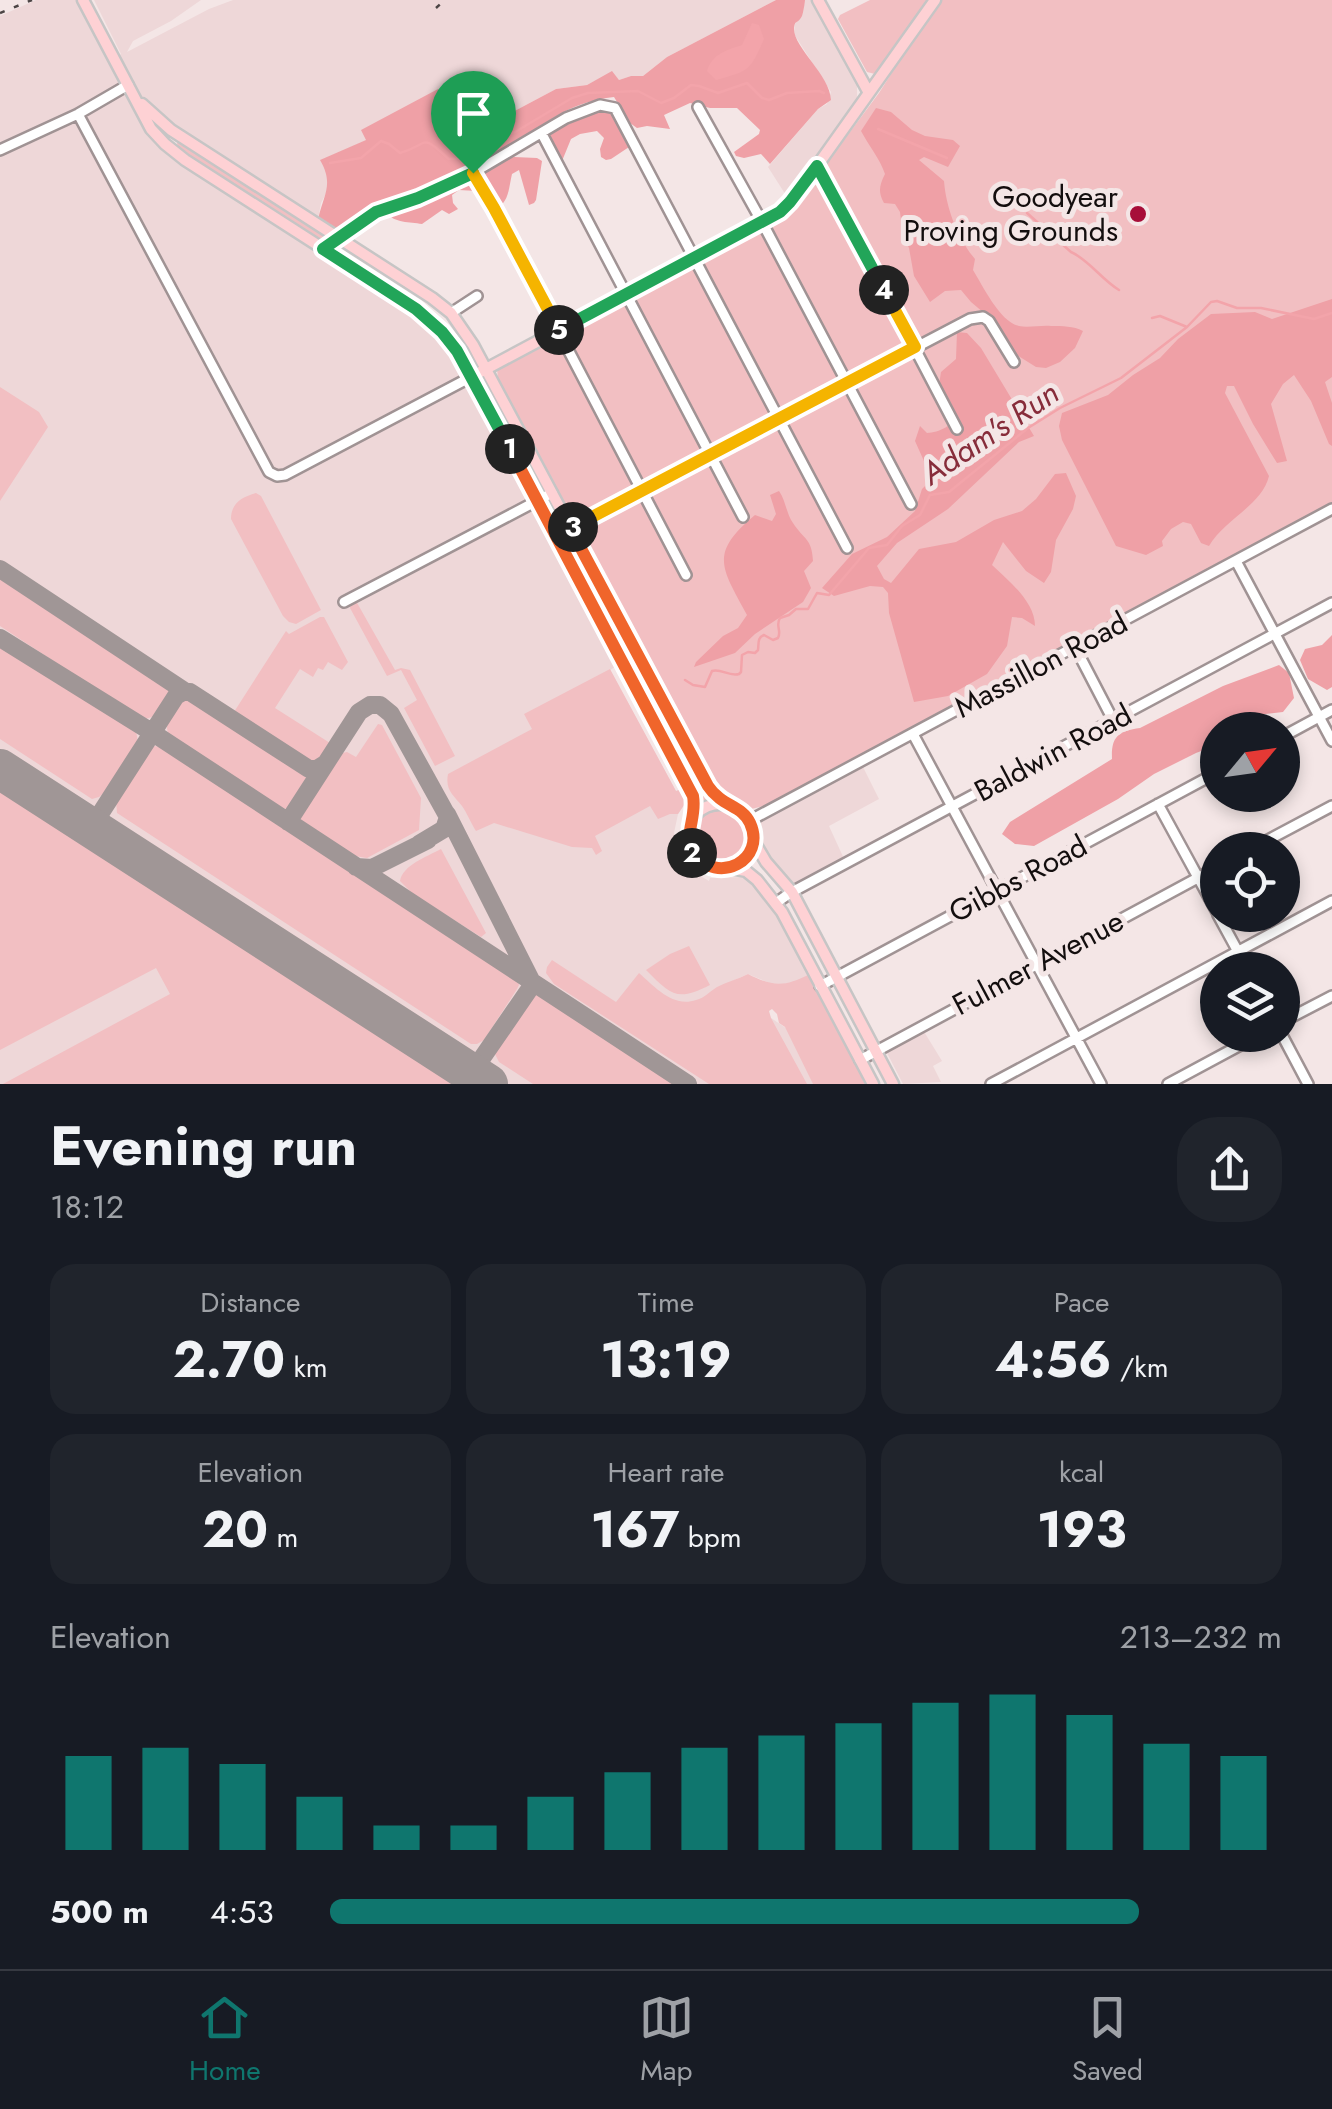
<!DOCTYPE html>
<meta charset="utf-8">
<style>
:root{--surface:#171b24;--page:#20242c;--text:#f1f3f6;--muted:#9ea1a6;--line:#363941;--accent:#0f766e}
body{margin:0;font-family:Jost,sans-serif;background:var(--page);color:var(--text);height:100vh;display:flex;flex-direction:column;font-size:38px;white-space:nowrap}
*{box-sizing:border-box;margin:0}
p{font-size:32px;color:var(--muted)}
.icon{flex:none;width:55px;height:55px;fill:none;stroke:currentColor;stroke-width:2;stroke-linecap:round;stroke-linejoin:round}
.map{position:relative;height:1084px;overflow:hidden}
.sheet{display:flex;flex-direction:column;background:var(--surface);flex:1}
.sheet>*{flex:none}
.needle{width:65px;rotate:61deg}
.fabs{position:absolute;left:1200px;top:712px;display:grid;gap:20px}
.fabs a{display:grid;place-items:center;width:100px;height:100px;border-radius:50%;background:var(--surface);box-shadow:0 5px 15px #0003;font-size:50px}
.pin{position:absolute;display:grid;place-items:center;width:85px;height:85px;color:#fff;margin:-102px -42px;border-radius:50% 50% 50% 0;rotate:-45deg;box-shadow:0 0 10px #0007}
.pin .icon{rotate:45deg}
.km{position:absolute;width:50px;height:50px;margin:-25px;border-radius:50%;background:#222;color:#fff;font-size:28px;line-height:50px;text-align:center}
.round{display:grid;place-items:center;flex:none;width:105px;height:105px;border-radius:40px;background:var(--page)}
.summary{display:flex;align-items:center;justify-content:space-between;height:170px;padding:0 50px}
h1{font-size:55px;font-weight:700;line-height:75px}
.stats{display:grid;grid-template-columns:repeat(3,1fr);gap:15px;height:170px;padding:10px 50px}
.stats div{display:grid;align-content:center;border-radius:25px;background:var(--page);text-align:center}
.stats b{font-size:50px;font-weight:700}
.stats small{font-size:28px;font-weight:400}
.stats p{font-size:28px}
.chart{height:280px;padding:20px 50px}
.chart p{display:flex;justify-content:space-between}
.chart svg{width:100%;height:180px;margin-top:10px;stroke:var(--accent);stroke-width:6}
ul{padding:0 50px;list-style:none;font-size:32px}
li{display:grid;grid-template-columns:160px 120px 1fr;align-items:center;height:75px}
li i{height:25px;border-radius:12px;background:var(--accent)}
.tabs{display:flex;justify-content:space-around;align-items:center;height:140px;border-top:2px solid var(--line);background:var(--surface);font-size:28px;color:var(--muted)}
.tabs a{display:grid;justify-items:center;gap:5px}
.tabs .current{color:var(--accent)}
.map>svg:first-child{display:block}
.built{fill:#eed7d8}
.green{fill:#f2bfc2}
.forest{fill:#efa0a6}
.water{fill:#f3a4aa}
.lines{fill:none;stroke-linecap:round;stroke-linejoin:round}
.stream{stroke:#f3a4aa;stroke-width:2.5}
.taxiway{stroke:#a09696;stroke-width:18}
.runway{stroke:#a09696;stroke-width:40}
.minor-casing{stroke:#a09394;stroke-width:14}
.major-casing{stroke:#c6c5c5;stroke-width:15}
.minor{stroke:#fff;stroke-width:9}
.major{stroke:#fed1d4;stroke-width:10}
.rail{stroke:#4c4545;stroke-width:2.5;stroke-dasharray:5 10;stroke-linecap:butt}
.split-1-casing{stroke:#fff;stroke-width:20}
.split-2-casing{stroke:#fff;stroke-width:20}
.split-3-casing{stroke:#fff;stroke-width:20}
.split-4-casing{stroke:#fff;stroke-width:20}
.split-5-casing{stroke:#fff;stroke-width:20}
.split-6-casing{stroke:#fff;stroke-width:20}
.split-1{stroke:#22a559;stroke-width:12}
.split-2{stroke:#f0652b;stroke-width:12}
.split-3{stroke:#f0652b;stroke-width:12}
.split-4{stroke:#f5b400;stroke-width:12}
.split-5{stroke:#22a559;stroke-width:12}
.split-6{stroke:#f5b400;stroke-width:12}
.poi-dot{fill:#a70e39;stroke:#f4e6e6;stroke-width:4}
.labels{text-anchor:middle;stroke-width:10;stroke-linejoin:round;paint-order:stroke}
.poi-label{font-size:30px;fill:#130e0e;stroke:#f4e6e6;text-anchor:end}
.street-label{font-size:30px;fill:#130e0e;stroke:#f4e6e6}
.water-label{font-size:32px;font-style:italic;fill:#872c3a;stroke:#f4e6e6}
</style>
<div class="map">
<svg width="1332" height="1084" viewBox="0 0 1332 1084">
<rect width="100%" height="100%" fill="#f4e6e6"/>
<path class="built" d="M 36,0 L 83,0 L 114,59 L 121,54 L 94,0 L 201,0 L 171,21 L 133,41 L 127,52 L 209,9 L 233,0 L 776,0 L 667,57 L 643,76 L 631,76 L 619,80 L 612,72 L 587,85 L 556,89 L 464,138 L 439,90 L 362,130 L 367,140 L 321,160 L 327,171 L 329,188 L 321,203 L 318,219 L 248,180 L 187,141 L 138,99 L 159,138 L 417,309 L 447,337 L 623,662 L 610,670 L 676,791 L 679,790 L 686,802 L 678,814 L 674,833 L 683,856 L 697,874 L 709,881 L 710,878 L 746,877 L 767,894 L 810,974 L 793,983 L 774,985 L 748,974 L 717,988 L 771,1018 L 862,1079 L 865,1084 L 0,1084 L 0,16 Z
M 805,0 L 811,0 L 857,85 L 857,105 L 789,200 L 768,167 L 818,109 L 827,104 L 831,92 L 794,34 L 795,24 L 802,15 Z
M 861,763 L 879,799 L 829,826 L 845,861 L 791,890 L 758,844 L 753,822 Z
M 923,1030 L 942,1061 L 933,1066 L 941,1082 L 903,1084 L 886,1051 Z"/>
<path class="green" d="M 870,0 L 929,0 L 875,74 L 867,72 L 838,19 L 840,15 Z
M 942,0 L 1332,0 L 1332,502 L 769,805 L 751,809 L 714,788 L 513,412 L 498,379 L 497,369 L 785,215 L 806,191 L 879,93 L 907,49 Z
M 182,141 L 326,234 L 328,240 L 322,243 L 197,162 L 178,148 L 177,143 Z
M 0,387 L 39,412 L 48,427 L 0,501 Z
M 256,493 L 261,496 L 321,610 L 296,624 L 289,622 L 283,616 L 231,519 C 231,503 242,497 256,493 Z
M 567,534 L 571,535 L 706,791 L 709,798 L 703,801 L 701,799 L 697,793 L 570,554 L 563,539 Z
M 0,573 L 170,684 L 173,691 C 165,703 159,719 142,719 L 0,626 Z
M 356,601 L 395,670 L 401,668 L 410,670 L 455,756 L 435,766 L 404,708 L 417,700 L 401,670 L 387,676 L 350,608 L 351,604 Z
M 320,617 L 324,617 L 348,662 L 342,670 L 328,662 L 323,670 L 318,668 L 313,677 L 300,669 L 275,708 L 330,743 L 330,746 L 319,764 L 313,766 L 237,717 L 234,712 L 286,631 L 289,634 Z
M 0,642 L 136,731 L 138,742 L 106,791 L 99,797 L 92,799 L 0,739 Z
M 610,669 L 676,791 L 679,790 L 686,802 L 678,814 L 670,814 L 658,819 L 650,806 L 595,836 L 602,851 L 596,855 L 592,848 L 572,847 L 494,823 L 476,831 C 471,823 467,813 462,806 C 453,795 445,790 448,774 L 532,729 L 524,714 Z
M 186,696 L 191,696 L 308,774 L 310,779 L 291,808 L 283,809 L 170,737 C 161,723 174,705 186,696 Z
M 378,724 L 382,725 L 421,798 L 419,830 L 367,858 L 355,856 L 302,822 L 299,814 L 338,754 L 347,752 L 356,757 Z
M 154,746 L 166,748 L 516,976 L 519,985 L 517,989 L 484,1040 L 477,1044 L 471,1044 L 117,813 L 116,800 L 147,751 Z
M 0,789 L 454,1084 L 3,1084 L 170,994 L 156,968 L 0,1050 Z
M693 837a27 27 0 1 1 54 0a27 27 0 1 1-54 0Z
M 441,849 L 486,933 L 481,937 L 413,894 L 400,881 C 403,865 426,857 441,849 Z
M 689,946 L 710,985 C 677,1002 671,995 646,970 L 670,954 Z
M 552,960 L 616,1002 L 639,973 C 655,987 673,1008 696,1000 C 705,998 710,991 717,987 C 727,982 738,979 748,974 C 774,987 784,987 810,974 L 866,1077 L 862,1079 L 865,1084 L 813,1084 L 785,1027 L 779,1023 L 777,1014 L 772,1009 L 769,1011 L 771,1018 L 807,1084 L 709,1084 L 554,984 L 546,973 L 547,967 Z
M 532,994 L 545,996 L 681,1084 L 533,1084 L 499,1062 L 494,1052 L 496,1045 Z"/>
<path class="forest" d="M 776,0 L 805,0 C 805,2 803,14 802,16 C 797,25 795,19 794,29 C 794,48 830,75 831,100 L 818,109 L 770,164 L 761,154 L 744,158 L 736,156 L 734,152 L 759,134 L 760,130 L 737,108 L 710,108 L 690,103 L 664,115 L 670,129 L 647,126 L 637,128 L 630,123 L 614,97 C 572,102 553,118 519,141 C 506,149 481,157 466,164 L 477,191 L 459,190 L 452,195 L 453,203 L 458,209 L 449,214 L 442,210 L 422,224 C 410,222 394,223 387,213 L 371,211 L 341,231 L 318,219 C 324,194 334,184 320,160 L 366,140 L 361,130 L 438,89 L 464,138 L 556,89 L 587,85 L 612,71 L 619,80 L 631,76 L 643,76 L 667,57 Z
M 876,108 L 891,112 L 912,130 L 925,136 L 953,140 L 960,146 L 948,167 L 924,157 L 919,160 L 944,181 C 946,208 958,239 975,259 L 973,270 C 983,286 1000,322 1019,326 C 1028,328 1041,325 1051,326 C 1063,326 1073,326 1083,331 L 1075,348 L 1060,362 L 1046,368 L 1036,367 L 1012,352 L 997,324 L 971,302 L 961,290 L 945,291 L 930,302 L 914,276 L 909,248 L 903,236 L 900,212 L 895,204 L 884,203 C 878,192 879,186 885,174 C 880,159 869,146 861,131 Z
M 606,109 L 618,120 L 632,145 L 611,159 L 606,160 L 601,157 L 600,149 L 604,138 L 597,131 L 580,134 L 571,139 L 562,161 L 559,162 L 549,137 C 561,122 587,112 606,109 Z
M 514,157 L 537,158 L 542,161 L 536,200 L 534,203 L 529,205 L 519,170 L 512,174 C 509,186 509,202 498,207 L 483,175 L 505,159 Z
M 1332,299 L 1332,377 L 1325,382 L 1332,403 L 1332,446 L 1329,444 L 1311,401 L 1294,375 L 1283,384 L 1271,404 L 1287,461 L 1277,463 L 1253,424 L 1234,386 L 1227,386 L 1225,393 L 1269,476 C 1262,505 1225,519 1209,546 L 1201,543 L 1191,524 L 1183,522 L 1171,529 L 1162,541 L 1163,546 L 1146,555 L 1116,546 L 1062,440 L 1059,426 L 1062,413 L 1108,395 L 1133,375 L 1160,358 L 1178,339 L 1211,314 L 1255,312 L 1272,319 Z
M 957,332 L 967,333 L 981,348 L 1034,436 L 1019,442 L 948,509 L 897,543 L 877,566 L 884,579 L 891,583 L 919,549 L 956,542 L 994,520 L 1022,511 L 1036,499 L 1055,474 L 1066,473 L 1076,496 L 1073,509 L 1056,540 L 1051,572 L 1044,583 L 1026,571 L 1003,542 L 992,565 C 1009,581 1035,602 1035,626 L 1022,618 L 1012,617 L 1007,646 L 987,674 L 948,696 L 914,702 L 889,613 L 888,593 L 883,587 L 870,586 L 834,596 L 822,588 L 852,554 L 887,537 L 915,511 L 922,489 L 932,479 L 915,441 L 920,426 L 927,433 C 941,432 959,424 953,407 C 950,400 943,391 939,385 L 941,372 L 956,359 Z
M 779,491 C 786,501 786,513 793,523 C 804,540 812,538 813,561 L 804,571 L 811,588 L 803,602 L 755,634 L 735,653 L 694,667 L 696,662 L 723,636 L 738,628 L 747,615 C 722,568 708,554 755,515 L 772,521 L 776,514 L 770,495 Z
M 1332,635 L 1332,687 L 1327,690 L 1308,679 L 1300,660 L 1305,649 L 1322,645 Z
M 1279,665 L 1289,673 L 1294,698 L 1283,712 L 1257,715 L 1249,730 L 1218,730 L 1217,745 L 1196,753 L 1154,774 L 1118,799 L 1034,846 L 1015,844 L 1002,834 L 1010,822 L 1112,759 C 1111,737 1118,731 1140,728 L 1223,686 Z"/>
<path class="water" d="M 752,23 L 759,25 L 764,39 C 750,71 749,71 716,80 L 707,71 C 712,54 727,50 742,45 Z"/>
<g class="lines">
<path class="stream" d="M 878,129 L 947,158
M 330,163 L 361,158 L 381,141 L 389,144 L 400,153 C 431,144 419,132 449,159 L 467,158 L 486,138 L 515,132 L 572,98 L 588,93 L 638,91 L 661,103 L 674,98 L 691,85 L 699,86 L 718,93 L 747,83 L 762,98 L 769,100 L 787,93 L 819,91 L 824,93
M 1027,213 L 1071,252 C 1089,260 1101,279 1119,290
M 1152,318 L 1160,316 L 1187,327
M 685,680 L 693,685 L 705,687 L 712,671 C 721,668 729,677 739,674 L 741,672 L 742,655 L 748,652 L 755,653 L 758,650 C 759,643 757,638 764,635 L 773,640 L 778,638 C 782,631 775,625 780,618 L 789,615 L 796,609 L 808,609 L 817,593 L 829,595 L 869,548 L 887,545 L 902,526 L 920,515 L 930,495 L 949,492 L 1028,428 L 1060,408 L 1121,378 L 1187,327 L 1211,302 L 1217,301 L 1237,308 L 1261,308 L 1314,319 L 1332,313"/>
<path class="taxiway" d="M 0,569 L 186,692
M 0,638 L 153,733 L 688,1084
M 447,814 L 533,984 L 471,1074
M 288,822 L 359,712 L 370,705 L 380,705 L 391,714 L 448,817 L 444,829 L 419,844
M 91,828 L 176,696 L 183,692 L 190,692 L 309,769 L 317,769 L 325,764
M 356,867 L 372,868 L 428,840"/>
<path class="runway" d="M 0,769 L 488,1084"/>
<defs>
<path id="minor" d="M 698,107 L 762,222 L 911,504
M 78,114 L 269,472 L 277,476 L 285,475 L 471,377
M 542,134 L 743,517
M 0,150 L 78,114 L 128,85
M 817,166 L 836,198 L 957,429
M 473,173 L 494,208 L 686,575
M 323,249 L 376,212 L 418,198 L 473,173 L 566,118 L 600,105 L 615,108 L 847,548
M 451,313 L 477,296
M 556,536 L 970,319 L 983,317 L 989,321 L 1014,362
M 1236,561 L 1332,741
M 344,602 L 552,493
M 1075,647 L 1113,720
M 913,734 L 1101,1084
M 1282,737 L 1332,710
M 1158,804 L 1218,914
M 749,821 L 1332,509
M 1249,850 L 1332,806
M 776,903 L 790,893 L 1332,603
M 1218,915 L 1248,970
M 820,986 L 1218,772
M 1282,1022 L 1332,996
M 1282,1035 L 1308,1084
M 860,1060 L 1218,867
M 991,1084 L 1332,901
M 1168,1084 L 1259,1035"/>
<path id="major" d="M 83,0 L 151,129 L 165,144 L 185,160 L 417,309 L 435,324 L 457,351 L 691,793 L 694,806 L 693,820
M 818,0 L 869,93
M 142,104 L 171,130 L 432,298 L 451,313 L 473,345 L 708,786 L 718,799 L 726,805
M 471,377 L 782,211 L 800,190 L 935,0
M687 837a33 33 0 1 1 66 0a33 33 0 1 1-66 0Z
M 753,840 L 766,862 L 792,892 L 893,1084
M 730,868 L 746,871 L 757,880 L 782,912 L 873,1084"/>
</defs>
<use href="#minor" class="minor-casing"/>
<use href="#major" class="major-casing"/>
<use href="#minor" class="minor"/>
<use href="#major" class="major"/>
<path class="rail" d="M 436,8 L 445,0
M 0,13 L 32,0"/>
</g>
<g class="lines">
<defs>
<path id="split-1" d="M 473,173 L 418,198 L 376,212 L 323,249 L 416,309 L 442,332 L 457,351 L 510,449"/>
<path id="split-2" d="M 510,449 L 693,796 C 697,817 684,833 692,853"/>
<path id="split-3" d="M 573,527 L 570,528 L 708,786 C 722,807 742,805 750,823 C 767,860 718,886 692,853"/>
<path id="split-4" d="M 573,527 L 915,347 L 884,290"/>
<path id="split-5" d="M 559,330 L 780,212 L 790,202 L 817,166 L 884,290"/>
<path id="split-6" d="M 473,173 L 494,208 L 559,330"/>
</defs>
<use href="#split-1" class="split-1-casing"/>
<use href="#split-2" class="split-2-casing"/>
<use href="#split-3" class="split-3-casing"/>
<use href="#split-4" class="split-4-casing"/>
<use href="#split-5" class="split-5-casing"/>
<use href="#split-6" class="split-6-casing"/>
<use href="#split-1" class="split-1"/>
<use href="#split-2" class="split-2"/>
<use href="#split-3" class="split-3"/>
<use href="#split-4" class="split-4"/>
<use href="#split-5" class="split-5"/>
<use href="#split-6" class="split-6"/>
</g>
<circle class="poi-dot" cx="1138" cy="214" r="10"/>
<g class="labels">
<g class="poi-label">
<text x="1118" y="207">Goodyear<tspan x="1118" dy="34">Proving Grounds</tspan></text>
</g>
<g class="street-label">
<text transform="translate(1041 665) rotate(-28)" y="10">Massillon Road</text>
<text transform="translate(1053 753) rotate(-28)" y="10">Baldwin Road</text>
<text transform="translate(1018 879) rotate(-28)" y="10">Gibbs Road</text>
<text transform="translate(1038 963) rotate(-28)" y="10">Fulmer Avenue</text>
</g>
<g class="water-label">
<text transform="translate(990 433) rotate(-34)" y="11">Adam's Run</text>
</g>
</g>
</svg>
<div class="fabs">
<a><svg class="needle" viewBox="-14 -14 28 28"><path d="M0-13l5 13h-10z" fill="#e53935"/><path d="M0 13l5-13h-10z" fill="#9ea1a6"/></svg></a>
<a><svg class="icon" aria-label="locate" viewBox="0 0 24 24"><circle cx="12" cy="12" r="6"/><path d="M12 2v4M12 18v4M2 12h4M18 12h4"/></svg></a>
<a><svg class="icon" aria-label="layers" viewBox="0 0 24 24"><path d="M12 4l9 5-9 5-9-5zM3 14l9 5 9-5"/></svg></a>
</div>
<div class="pin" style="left:473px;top:173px;background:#1e9e55"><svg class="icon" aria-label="arrive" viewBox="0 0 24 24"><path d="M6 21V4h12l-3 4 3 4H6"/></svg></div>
<b class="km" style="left:510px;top:449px">1</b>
<b class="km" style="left:692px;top:853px">2</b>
<b class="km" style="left:573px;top:527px">3</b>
<b class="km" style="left:884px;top:290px">4</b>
<b class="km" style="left:559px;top:330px">5</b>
</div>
<section class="sheet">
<div class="summary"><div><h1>Evening run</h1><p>18:12</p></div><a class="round"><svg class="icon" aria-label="share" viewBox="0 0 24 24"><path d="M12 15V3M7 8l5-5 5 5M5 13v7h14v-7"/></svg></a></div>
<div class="stats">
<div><p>Distance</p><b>2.70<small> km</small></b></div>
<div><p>Time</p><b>13:19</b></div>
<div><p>Pace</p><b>4:56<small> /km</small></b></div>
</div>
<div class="stats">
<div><p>Elevation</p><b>20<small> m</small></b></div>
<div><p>Heart rate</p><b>167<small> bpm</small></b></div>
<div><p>kcal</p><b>193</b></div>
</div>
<div class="chart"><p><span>Elevation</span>213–232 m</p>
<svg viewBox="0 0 160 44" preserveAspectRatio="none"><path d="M5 44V21M15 44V19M25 44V23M35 44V31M45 44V38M55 44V38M65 44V31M75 44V25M85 44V19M95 44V16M105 44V13M115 44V8M125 44V6M135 44V11M145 44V18M155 44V21"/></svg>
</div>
<ul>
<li><b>500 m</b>4:53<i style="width:85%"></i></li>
</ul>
</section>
<nav class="tabs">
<a class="current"><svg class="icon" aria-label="home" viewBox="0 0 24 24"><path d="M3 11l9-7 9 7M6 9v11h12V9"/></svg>Home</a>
<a><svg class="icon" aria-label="map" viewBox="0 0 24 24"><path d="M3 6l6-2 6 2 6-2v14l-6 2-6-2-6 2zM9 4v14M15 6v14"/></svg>Map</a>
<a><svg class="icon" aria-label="saved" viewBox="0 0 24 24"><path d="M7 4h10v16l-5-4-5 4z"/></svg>Saved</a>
</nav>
